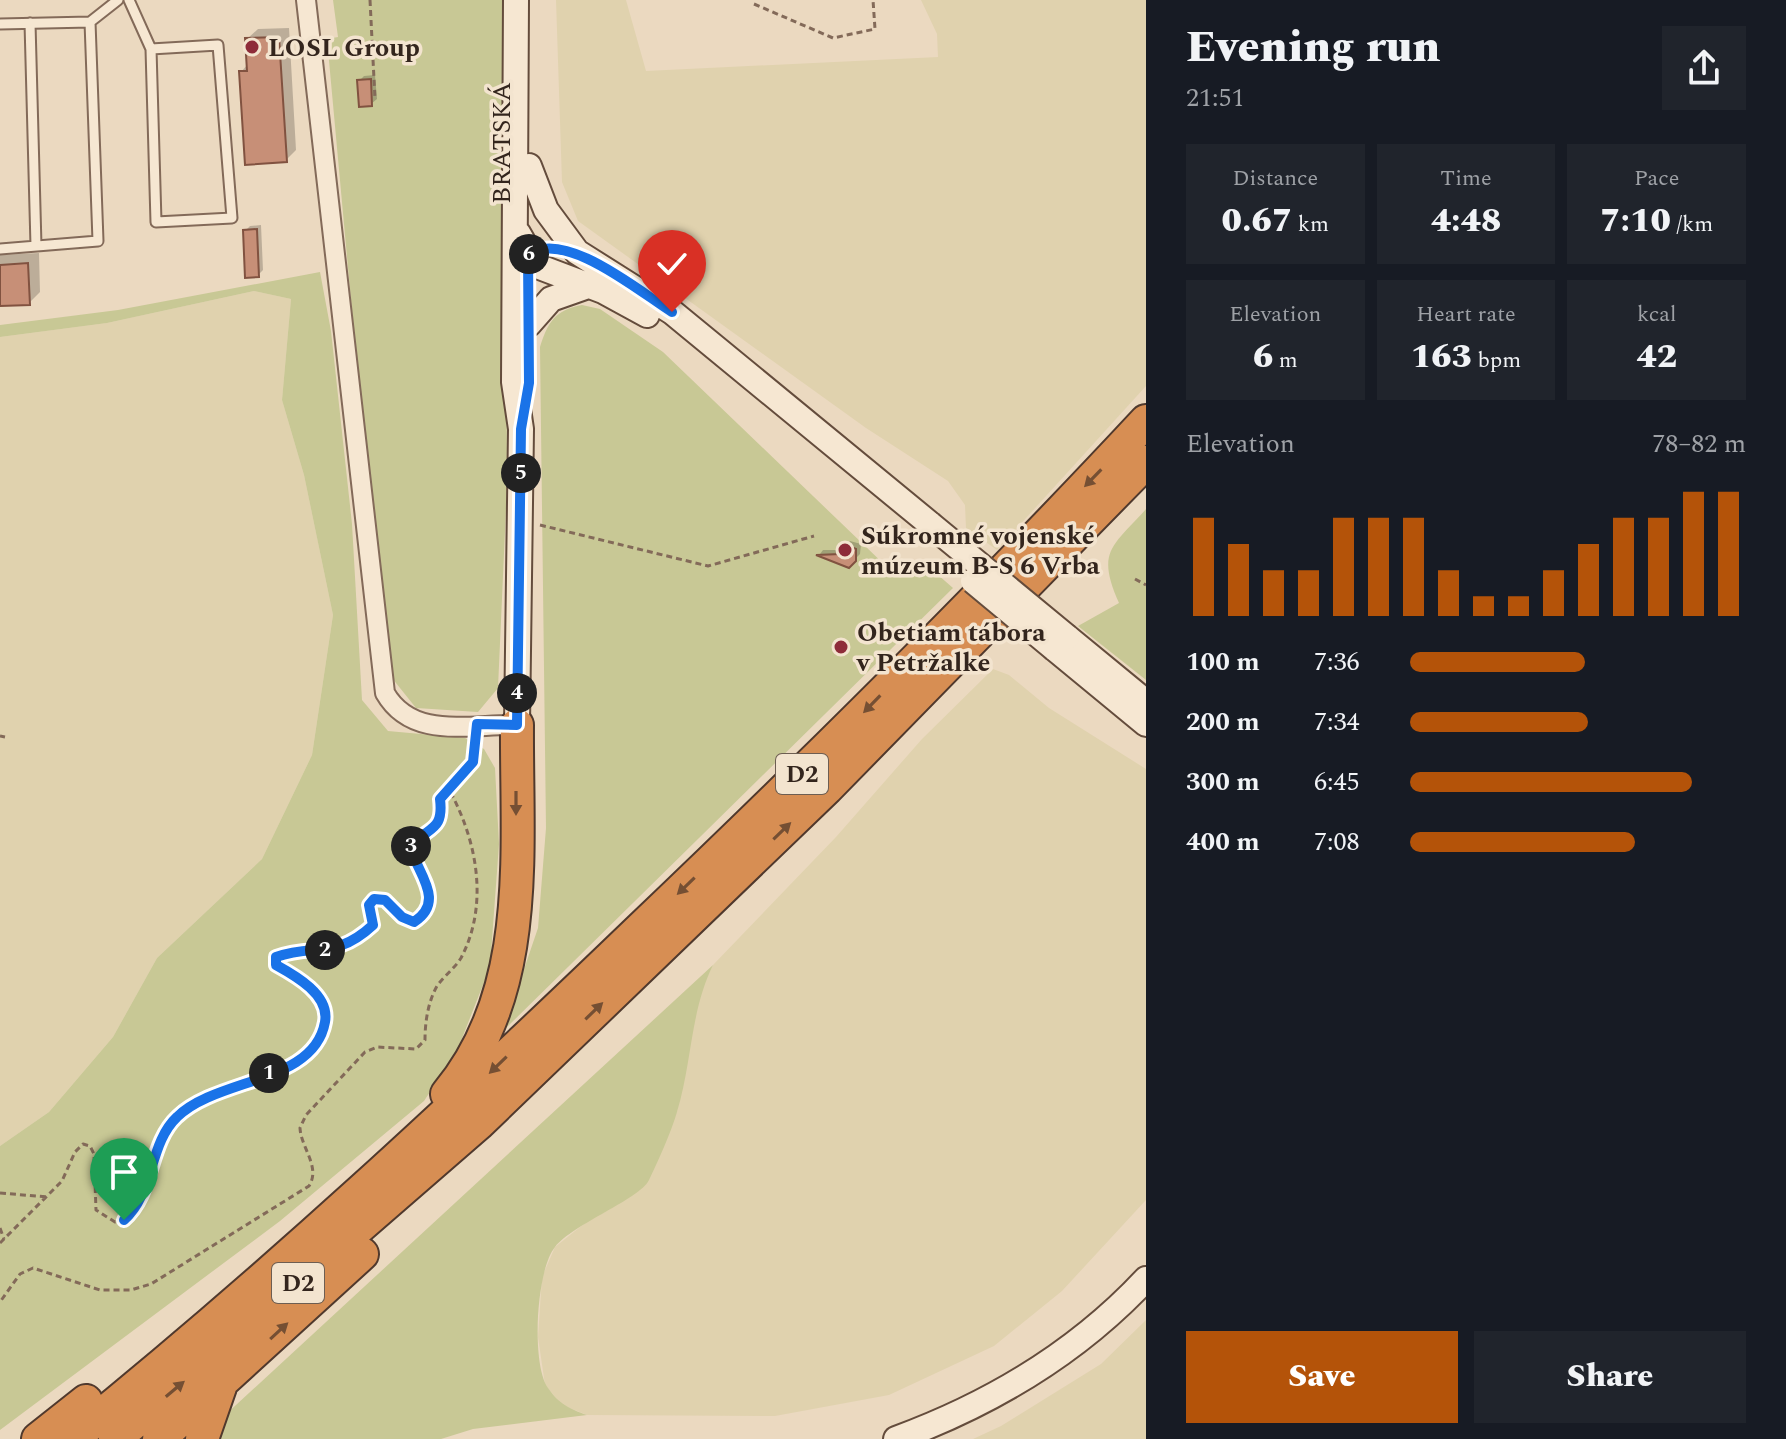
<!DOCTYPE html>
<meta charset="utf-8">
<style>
:root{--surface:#171b24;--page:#20242c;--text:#f1f3f6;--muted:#9ea1a6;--accent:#b45309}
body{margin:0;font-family:Spectral,serif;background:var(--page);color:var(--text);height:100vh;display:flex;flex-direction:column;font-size:30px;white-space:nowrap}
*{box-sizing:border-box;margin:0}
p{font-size:26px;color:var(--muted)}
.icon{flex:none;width:44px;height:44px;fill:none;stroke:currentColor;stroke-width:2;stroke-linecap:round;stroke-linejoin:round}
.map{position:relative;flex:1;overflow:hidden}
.details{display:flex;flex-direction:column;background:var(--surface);width:640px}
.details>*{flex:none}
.pin{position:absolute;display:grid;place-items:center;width:68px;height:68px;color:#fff;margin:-82px -34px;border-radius:50% 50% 50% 0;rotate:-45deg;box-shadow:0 0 8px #0007}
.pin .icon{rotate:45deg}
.km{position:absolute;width:40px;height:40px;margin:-20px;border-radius:50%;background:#222;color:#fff;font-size:22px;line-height:40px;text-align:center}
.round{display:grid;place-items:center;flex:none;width:84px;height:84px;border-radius:0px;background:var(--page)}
.head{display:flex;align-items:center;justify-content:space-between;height:136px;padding:0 40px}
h1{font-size:44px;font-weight:800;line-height:60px}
.metrics{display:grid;grid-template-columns:repeat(3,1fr);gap:12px;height:136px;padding:8px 40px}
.metrics div{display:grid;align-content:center;border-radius:0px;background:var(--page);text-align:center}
.metrics b{font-size:34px;font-weight:800}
.metrics small{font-size:22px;font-weight:400}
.metrics p{font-size:22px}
.chart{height:224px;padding:16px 40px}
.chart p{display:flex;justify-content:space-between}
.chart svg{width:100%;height:144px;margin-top:8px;stroke:var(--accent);stroke-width:6}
.action{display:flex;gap:16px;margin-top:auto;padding:16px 40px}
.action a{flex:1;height:92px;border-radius:0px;background:var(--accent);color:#fff;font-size:32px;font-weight:800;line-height:92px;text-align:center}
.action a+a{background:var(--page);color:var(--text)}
ul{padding:0 40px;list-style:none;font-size:26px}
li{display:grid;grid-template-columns:128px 96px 1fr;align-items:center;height:60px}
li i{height:20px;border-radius:10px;background:var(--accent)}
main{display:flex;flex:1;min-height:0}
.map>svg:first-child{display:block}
.farmland{fill:#e0d2ae}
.green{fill:#c8c895}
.shadow{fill:#0003}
.building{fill:#c78f77;stroke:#815240;stroke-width:2}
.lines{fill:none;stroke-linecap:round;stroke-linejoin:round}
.lane-casing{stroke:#836a59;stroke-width:13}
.street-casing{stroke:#836a59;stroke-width:22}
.secondary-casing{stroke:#644c3c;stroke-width:28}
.highway-casing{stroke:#50392d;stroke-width:36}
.path{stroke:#836a59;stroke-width:3;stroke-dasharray:6 4;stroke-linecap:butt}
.lane{stroke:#f6e7d2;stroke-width:9}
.street{stroke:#f6e7d2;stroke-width:18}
.secondary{stroke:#f6e7d2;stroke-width:24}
.highway{stroke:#d78e53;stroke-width:32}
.secondary-bridge-casing{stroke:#644c3c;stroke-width:28;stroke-linecap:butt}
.secondary-bridge{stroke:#f6e7d2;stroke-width:24}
.oneway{fill:#754f33}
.route-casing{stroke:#fff;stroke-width:16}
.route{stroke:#1a73e8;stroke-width:10}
.poi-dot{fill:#8e2c39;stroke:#f3e4cf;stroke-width:3}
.labels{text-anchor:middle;stroke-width:7;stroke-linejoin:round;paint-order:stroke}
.shield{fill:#f3e4cf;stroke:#6d5e52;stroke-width:2}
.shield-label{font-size:24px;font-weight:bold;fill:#33251d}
.poi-label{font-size:26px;font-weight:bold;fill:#33251d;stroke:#f3e4cf;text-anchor:start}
.street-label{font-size:26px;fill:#33251d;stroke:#f3e4cf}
</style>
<main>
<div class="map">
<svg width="1146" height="1439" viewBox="0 0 1146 1439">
<rect width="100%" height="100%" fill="#ebd9c0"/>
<path class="farmland" d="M 556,0 L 626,0 L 646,71 L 938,57 L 937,34 L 921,0 L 1146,0 L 1146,386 L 997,550 L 966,528 L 965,505 L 948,481 L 866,428 L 578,221 L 562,182 Z
M 254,291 L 291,299 L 282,400 L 304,475 L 333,615 L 312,755 L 262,859 L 157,958 L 113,1037 L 49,1112 L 0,1146 L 0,337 L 107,323 Z
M 993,669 L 1009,675 L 1049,708 L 1146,769 L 1146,1200 L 1062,1291 L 994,1346 L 889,1395 L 775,1416 L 587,1415 L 562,1405 L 545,1385 L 538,1337 L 542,1277 L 555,1247 L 585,1223 L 677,1112 L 700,991 L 713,965 L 836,837 L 922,739 Z
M 1146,1320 L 1146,1439 L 973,1439 L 1001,1426 L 1101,1364 Z"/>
<path class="green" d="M 333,0 L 505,0 L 507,486 L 498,688 L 478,712 L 416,708 L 392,678 L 360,398 L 327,39 L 338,37 Z
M 320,272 L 331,331 L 352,524 L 362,700 L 388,731 L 465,738 L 484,749 L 495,768 L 499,844 L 490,967 L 457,1051 L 424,1101 L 280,1221 L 0,1430 L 0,1146 L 49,1112 L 113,1037 L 157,958 L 262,859 L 312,755 L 333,615 L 304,475 L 282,400 L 291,299 L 254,291 L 107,323 L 0,337 L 0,325 L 118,310 Z
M 582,305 L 600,309 L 663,352 L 889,569 L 929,567 L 953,588 L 503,1031 L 538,928 L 546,828 L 540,347 C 548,322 555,310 582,305 Z
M 1146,509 L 1146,680 L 1078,626 L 1119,603 C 1096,551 1112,547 1146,509 Z
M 713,965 C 690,1012 692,1063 677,1112 C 670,1135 659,1159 649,1180 C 640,1199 573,1224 555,1247 C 536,1270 531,1364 548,1388 C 559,1404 570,1409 587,1415 L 473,1429 L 441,1439 L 219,1439 L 223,1417 Z"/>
<path class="shadow" d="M 289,28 L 296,150 L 286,160 L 241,72 L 248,64 L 247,39 L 258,29 Z
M 375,75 L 377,99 L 371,104 L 359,81 L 364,76 Z
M 261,225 L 263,270 L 258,275 L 245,231 L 250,226 Z
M 39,253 L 40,292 L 29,303 L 0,304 L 0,255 Z
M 850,541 L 861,544 L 860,554 L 849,565 L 820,554 L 823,550 L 844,550 Z"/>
<path class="building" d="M 279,37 L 287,162 L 245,165 L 239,71 L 247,71 L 245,38 Z
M 371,79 L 372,106 L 359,107 L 357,80 Z
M 257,229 L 259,277 L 245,278 L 243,230 Z
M 28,263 L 30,305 L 0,306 L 0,265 Z
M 843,544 L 856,549 L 856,561 L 849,568 L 816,555 L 840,554 Z"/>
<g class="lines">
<defs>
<path id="lane" d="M 129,0 L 151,49 L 156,222 L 232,218 L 218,45 L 151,49
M 30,23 L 36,246
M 0,24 L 90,22 L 118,0
M 0,249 L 98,241 L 90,22"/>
<path id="street" d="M 306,0 L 385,693 C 412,740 469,724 517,725"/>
<path id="secondary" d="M 516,0 L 514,382 L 521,429 L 517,725
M 529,166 L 546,210 L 577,252 L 672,312 L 930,524
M 518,233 L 537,266 L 603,291 L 647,315
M 529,324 L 551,299 L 588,286
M 1067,637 L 1146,702
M 1055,649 L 1146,724
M 896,1439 C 991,1404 1077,1353 1146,1279"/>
<path id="highway" d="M 447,1094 C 533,991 516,851 517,725
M 38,1439 L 86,1401
M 72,1439 C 269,1280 454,1108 637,932 C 811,766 982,597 1146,421
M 115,1439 L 478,1124 L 827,788 L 1146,462
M 159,1439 L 362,1254
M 202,1439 L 220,1387"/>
</defs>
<use href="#lane" class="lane-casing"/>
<use href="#street" class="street-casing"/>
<use href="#secondary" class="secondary-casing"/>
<use href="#highway" class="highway-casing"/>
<path class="path" d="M 370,0 L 375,99
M 754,4 L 833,38 L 875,29 L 873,0
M 540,525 L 708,566 L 814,536
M 1135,579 L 1146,585
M 0,736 L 5,737
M 446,794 L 473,762 L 475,740
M 0,1193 L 48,1197
M 0,1228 L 4,1239
M 0,1243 L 62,1181 L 75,1152 L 83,1144 L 90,1146 L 94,1154 L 96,1210 L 115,1222 C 152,1212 151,1139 178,1115 C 211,1086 258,1084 295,1064 C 323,1050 337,1012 312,988 C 302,979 288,972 276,965 L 276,957 C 315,944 337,959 373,925 L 369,905 L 374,899 L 385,900 L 402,917 L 414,922 C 446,901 418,874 410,847 C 428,827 445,832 440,799 L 446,794 L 453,797 C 478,846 488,907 461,958 C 455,968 444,976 437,986 C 428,1002 425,1022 425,1040 L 416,1049 L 377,1047 L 365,1052 L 306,1115 L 300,1128 C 301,1148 321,1167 309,1186 L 151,1284 L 131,1290 L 100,1290 L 33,1268 L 20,1274 L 0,1302"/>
<use href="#lane" class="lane"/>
<use href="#street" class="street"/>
<use href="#secondary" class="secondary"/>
<use href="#highway" class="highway"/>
<defs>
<path id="secondary-bridge" d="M 930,524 L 1067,637
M 973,581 L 1055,649"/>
</defs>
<use href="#secondary-bridge" class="secondary-bridge-casing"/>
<use href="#secondary-bridge" class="secondary-bridge"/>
</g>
<defs><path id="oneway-solid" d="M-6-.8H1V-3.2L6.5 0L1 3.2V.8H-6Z" transform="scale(2)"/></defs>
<g class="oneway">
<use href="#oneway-solid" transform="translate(1093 478) rotate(134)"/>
<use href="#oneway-solid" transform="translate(872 704) rotate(134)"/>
<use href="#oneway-solid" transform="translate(516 803) rotate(90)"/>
<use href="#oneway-solid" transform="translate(782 831) rotate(-44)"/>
<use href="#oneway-solid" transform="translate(686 886) rotate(136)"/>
<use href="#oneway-solid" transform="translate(594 1011) rotate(-44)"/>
<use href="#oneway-solid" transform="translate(498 1065) rotate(136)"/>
<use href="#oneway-solid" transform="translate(279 1331) rotate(-43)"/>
<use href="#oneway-solid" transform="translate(175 1389) rotate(-40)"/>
</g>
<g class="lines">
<defs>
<path id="route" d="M 124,1220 C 154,1194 149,1143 177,1117 C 218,1077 314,1084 325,1022 C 330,995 296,976 276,965 L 276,957 C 316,943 335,960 373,925 L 369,905 L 374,899 L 385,900 L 402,917 L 414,922 C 446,901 418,874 410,847 C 428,826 444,832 440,799 L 473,762 L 477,724 L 517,725 L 521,429 L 529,383 L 528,255 C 564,228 640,292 672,312"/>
</defs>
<use href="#route" class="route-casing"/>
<use href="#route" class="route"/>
</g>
<g class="poi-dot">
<circle cx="252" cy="47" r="8"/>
<circle cx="845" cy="550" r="8"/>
<circle cx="841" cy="647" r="8"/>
</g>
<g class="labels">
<g class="shield">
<rect x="776" y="754" width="52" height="40" rx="6"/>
<rect x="272" y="1263" width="52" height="40" rx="6"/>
</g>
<g class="shield-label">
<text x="802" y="782">D2</text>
<text x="298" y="1291">D2</text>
</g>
<g class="poi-label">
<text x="268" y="56">LOSL Group</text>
<text x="861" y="544">Súkromné vojenské<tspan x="861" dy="30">múzeum B-S 6 Vrba</tspan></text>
<text x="857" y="641">Obetiam tábora<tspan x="857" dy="30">v Petržalke</tspan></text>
</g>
<g class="street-label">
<text transform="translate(501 143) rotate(-90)" y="9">BRATSKÁ</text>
</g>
</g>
</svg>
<div class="pin" style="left:124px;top:1220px;background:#1e9e55"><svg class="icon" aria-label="arrive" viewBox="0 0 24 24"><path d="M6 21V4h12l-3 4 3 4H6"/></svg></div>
<div class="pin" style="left:672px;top:312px;background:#d93025"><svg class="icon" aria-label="check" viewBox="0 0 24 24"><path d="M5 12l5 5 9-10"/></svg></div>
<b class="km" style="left:269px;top:1073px">1</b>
<b class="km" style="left:325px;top:950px">2</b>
<b class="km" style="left:411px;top:846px">3</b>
<b class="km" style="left:517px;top:693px">4</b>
<b class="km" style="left:521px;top:473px">5</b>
<b class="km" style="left:529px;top:254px">6</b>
</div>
<section class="details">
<div class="head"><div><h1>Evening run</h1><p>21:51</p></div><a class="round"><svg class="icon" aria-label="share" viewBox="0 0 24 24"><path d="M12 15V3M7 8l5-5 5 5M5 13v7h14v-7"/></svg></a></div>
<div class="metrics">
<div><p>Distance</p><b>0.67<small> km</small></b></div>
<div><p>Time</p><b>4:48</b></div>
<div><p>Pace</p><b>7:10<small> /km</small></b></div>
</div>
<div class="metrics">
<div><p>Elevation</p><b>6<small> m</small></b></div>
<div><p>Heart rate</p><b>163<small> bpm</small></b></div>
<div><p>kcal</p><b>42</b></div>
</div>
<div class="chart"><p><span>Elevation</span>78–82 m</p>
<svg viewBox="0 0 160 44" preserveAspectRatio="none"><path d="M5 44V14M15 44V22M25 44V30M35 44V30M45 44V14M55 44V14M65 44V14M75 44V30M85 44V38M95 44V38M105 44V30M115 44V22M125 44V14M135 44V14M145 44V6M155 44V6"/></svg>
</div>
<ul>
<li><b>100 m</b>7:36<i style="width:52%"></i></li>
<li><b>200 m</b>7:34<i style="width:53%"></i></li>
<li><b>300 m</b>6:45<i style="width:84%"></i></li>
<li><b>400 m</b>7:08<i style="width:67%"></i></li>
</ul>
<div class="action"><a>Save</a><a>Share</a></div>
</section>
</main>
